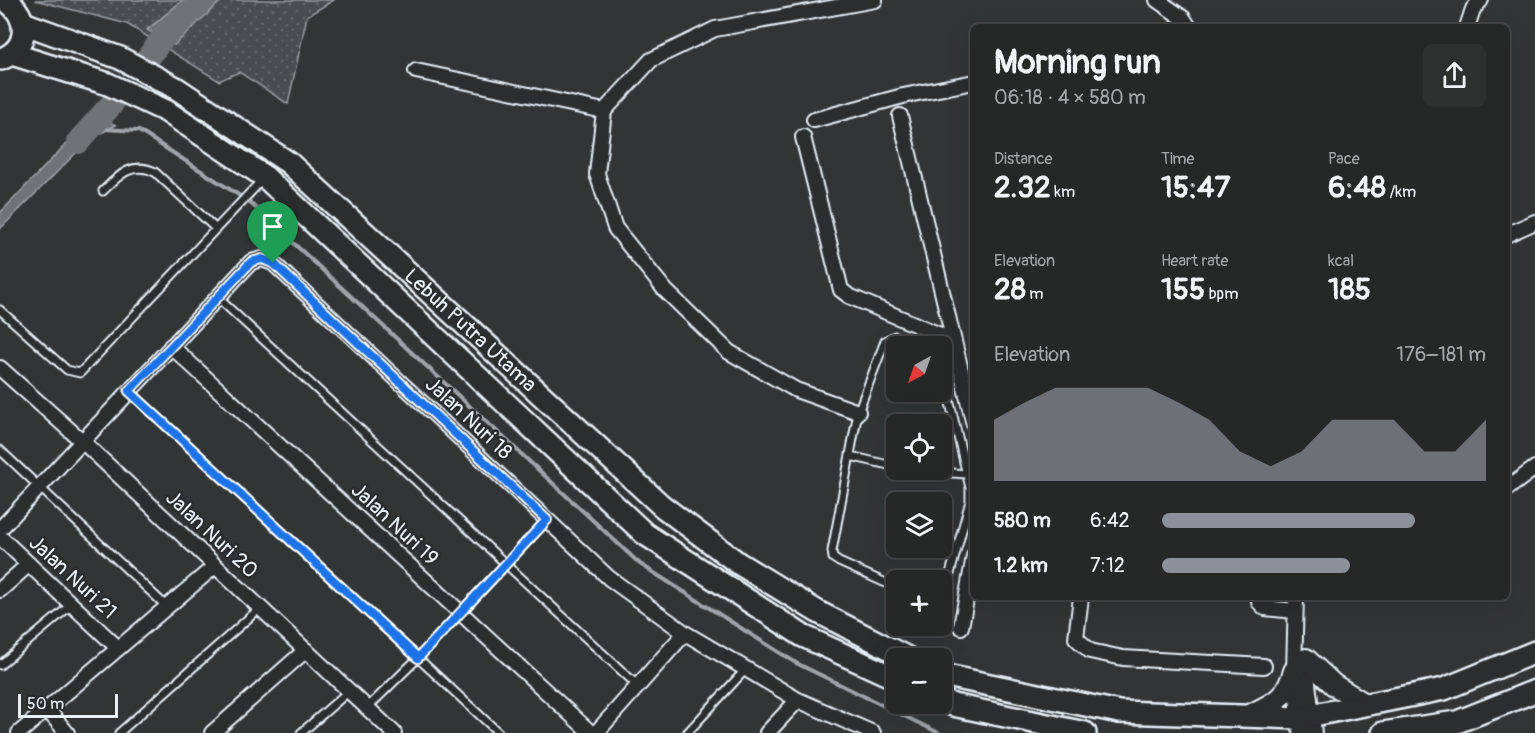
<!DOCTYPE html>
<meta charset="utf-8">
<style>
:root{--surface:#262828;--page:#2e3030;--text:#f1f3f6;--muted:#a4a6a8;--line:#424445;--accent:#8c9099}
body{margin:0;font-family:Pangolin,sans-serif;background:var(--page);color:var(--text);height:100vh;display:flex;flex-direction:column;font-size:22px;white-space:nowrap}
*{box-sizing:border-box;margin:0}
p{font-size:20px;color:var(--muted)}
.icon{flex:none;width:33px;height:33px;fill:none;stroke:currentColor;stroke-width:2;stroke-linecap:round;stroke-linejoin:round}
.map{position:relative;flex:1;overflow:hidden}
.panel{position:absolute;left:970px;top:24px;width:540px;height:576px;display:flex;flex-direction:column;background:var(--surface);border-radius:9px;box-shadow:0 6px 24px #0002,0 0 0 2px var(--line)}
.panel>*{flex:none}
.needle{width:39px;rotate:220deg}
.buttons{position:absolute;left:886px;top:336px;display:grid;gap:12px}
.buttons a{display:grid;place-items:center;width:66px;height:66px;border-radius:9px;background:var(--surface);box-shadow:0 6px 24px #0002,0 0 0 2px var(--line);font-size:30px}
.scale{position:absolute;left:18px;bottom:15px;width:100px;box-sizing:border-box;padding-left:6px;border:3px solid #e8f1f8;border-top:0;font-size:16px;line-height:21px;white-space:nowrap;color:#e8f1f8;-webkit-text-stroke:4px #2a2d2e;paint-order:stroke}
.pin{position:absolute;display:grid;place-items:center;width:51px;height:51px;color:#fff;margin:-62px -26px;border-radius:50% 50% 50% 0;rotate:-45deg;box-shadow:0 0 6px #0007}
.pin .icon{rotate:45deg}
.round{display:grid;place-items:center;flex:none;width:63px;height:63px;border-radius:9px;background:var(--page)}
.overview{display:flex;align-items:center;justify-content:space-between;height:102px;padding:0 24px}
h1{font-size:33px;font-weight:700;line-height:45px}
.metrics{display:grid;grid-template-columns:repeat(3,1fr);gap:9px;height:102px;padding:6px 24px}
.metrics div{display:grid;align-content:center}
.metrics b{font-size:30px;font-weight:700}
.metrics small{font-size:16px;font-weight:400}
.metrics p{font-size:16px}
.chart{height:168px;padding:12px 24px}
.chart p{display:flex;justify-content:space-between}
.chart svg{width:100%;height:108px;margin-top:6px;fill:var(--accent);opacity:.7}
ul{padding:0 24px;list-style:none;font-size:20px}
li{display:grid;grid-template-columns:96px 72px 1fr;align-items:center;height:45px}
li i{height:15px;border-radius:8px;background:var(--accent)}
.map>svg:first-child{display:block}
.grass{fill:url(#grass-dots);stroke:#989fa4;stroke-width:1.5}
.water{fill:#6e7376;stroke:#9fa5aa;stroke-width:1.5}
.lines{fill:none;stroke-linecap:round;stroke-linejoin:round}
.shore{stroke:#b7bfc4;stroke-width:1.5}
.stream{stroke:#9fa5aa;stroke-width:4}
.river{stroke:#6e7376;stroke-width:24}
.service-casing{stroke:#e8f1f8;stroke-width:11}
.minor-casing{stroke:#e8f1f8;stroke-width:18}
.secondary-casing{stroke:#e8f1f8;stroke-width:24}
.primary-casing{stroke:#e8f1f8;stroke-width:26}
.service{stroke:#2a2d2e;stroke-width:7}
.minor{stroke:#2a2d2e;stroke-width:14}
.secondary{stroke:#2a2d2e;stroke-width:20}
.primary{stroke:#2a2d2e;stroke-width:21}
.route-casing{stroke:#fff;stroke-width:12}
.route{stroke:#1a73e8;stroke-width:8}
.labels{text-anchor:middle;stroke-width:5;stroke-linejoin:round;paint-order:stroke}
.street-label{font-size:21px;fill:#e8f1f8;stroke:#2a2d2e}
</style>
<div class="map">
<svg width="1535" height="733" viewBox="0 0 1535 733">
<defs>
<pattern id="grass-dots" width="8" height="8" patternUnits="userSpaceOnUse" patternTransform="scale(1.5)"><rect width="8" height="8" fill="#494d4f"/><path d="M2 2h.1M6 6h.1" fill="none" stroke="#636769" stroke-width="1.8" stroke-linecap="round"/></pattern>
</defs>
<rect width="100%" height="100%" fill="#323536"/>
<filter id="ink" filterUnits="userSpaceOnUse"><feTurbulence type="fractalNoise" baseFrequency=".0167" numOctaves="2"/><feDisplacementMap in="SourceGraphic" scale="12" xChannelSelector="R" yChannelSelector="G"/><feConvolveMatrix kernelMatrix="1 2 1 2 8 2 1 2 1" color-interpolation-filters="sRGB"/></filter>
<g filter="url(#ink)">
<path class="grass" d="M 35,0 L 334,0 L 307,16 L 288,104 L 239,72 L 219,81 L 127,24 Z"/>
<path class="water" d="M 183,0 L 222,0 L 174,45 L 147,30 Z
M 94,115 L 116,125 L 89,140 L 0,229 L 0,213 Z"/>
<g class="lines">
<path class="shore" d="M 187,0 L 185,7 L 160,27 L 160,31 L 174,37 L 214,0"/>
<path class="stream" d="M 104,129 L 139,131 L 248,201 L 640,564 L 796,663 L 939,733"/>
<path class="river" d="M 145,62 L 162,39 L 204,0
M 78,142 L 112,104"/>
<defs>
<path id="service" d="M 103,191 C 119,175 132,161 155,172 L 216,229
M 217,297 L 638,686
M 0,310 L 67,370 L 80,373 L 262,180
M 942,369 L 970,488 L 970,501 L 942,603
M 129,391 L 499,733
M 0,450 L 166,606
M 850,456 L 897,467
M 908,470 L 967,474
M 897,588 L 839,562 L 833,558 L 832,551 L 858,412 L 885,341 L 895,336 L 921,346
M 0,665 L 71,605
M 367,708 L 418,658 L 547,520
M 119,733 L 260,608
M 301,733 L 349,691
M 687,733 L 746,669"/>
<path id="minor" d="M 1157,0 L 1183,18 L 1189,27
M 1468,24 L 1473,9 L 1481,0
M 416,71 L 604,111
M 900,116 L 974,425
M 814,120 L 903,96 L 974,82
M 803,137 L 841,290 L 849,296 L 954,341
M 1508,234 L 1535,222
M 171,346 L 591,733
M 0,368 L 82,441 L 394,733
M 858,412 L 796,390 L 729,352 L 665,290 L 615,228 L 597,174 L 604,111 L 651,60 L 715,29 L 875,0
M 1508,488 L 1535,468
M 0,529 L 251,262 L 262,259 L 273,263 L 609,578 L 685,633 L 746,669 L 798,700 L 873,733
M 0,537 L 118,648
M 0,590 L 29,564
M 1081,597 L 1076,638 L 1090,651 L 1123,658 L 1264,666
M 1259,597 L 1259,602 L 1265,608 L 1295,611
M 1296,597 L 1294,671 L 1301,733
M 961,627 L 974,556
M 1305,658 L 1314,733
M 47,709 L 67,733
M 19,733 L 215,566
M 212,733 L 306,650
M 596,733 L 685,633
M 767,733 L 798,700"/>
<path id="secondary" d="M 1306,659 L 1334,685 L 1367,705
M 1248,716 C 1273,703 1286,700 1294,671"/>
<g id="primary">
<path id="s1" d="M 23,23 L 120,58 L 176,88 L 289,163 L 662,506 L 738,563 L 818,612 L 908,658"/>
<path d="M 12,54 L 108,84 L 166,111 L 265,177 L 645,534 L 803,636 L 897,679"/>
<path d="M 1,59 C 30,49 30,15 5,0"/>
<path d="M 942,675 L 1119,712 L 1299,718 L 1444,689 L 1535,652"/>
<path d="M 942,700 L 953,705 L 1085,733"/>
<path d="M 1383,733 L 1457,722 L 1535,691"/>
</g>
</defs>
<use href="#service" class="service-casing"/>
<use href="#minor" class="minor-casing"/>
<use href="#secondary" class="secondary-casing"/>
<use href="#primary" class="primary-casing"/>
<use href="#service" class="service"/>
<use href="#minor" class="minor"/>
<use href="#secondary" class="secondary"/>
<use href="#primary" class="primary"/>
</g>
</g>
<g class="lines" filter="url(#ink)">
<defs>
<path id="route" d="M 262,259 L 273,263 L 547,520 L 418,658 L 129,391 L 251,262 Z"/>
</defs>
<use href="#route" class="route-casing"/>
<use href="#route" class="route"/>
</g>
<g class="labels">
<g class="street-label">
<text dy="7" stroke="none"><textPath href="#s1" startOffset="549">Lebuh Putra Utama</textPath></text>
<text transform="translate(469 418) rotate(43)" y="7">Jalan Nuri 18</text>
<text transform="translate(395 524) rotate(43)" y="7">Jalan Nuri 19</text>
<text transform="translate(212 534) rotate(43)" y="7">Jalan Nuri 20</text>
<text transform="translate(73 577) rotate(43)" y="7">Jalan Nuri 21</text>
</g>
</g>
</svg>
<div class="buttons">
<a><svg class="needle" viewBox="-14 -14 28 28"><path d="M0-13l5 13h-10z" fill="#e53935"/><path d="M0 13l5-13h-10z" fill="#a4a6a8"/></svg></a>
<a><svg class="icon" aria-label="locate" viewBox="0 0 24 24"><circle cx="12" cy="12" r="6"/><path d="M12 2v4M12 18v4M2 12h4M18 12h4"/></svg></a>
<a><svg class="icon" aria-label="layers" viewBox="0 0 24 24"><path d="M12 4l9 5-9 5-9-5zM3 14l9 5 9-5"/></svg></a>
<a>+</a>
<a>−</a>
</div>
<div class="scale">50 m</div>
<div class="pin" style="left:273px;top:263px;background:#1e9e55"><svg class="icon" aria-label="arrive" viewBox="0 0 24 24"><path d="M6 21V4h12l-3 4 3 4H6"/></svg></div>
<section class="panel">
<div class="overview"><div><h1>Morning run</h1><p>06:18 · 4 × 580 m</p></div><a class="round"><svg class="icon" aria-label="share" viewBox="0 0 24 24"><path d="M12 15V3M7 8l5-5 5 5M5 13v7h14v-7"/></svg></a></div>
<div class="metrics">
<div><p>Distance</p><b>2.32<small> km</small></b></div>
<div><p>Time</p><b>15:47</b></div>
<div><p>Pace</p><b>6:48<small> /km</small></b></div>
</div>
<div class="metrics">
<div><p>Elevation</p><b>28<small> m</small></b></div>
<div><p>Heart rate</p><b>155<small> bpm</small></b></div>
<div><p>kcal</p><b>185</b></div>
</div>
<div class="chart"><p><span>Elevation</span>176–181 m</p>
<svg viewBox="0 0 160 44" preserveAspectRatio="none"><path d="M0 44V19L10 12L20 6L30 6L40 6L50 6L60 12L70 19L80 32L90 38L100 32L110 19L120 19L130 19L140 32L150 32L160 19V44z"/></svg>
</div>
<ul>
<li><b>580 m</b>6:42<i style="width:78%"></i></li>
<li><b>1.2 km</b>7:12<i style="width:58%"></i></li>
</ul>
</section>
</div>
